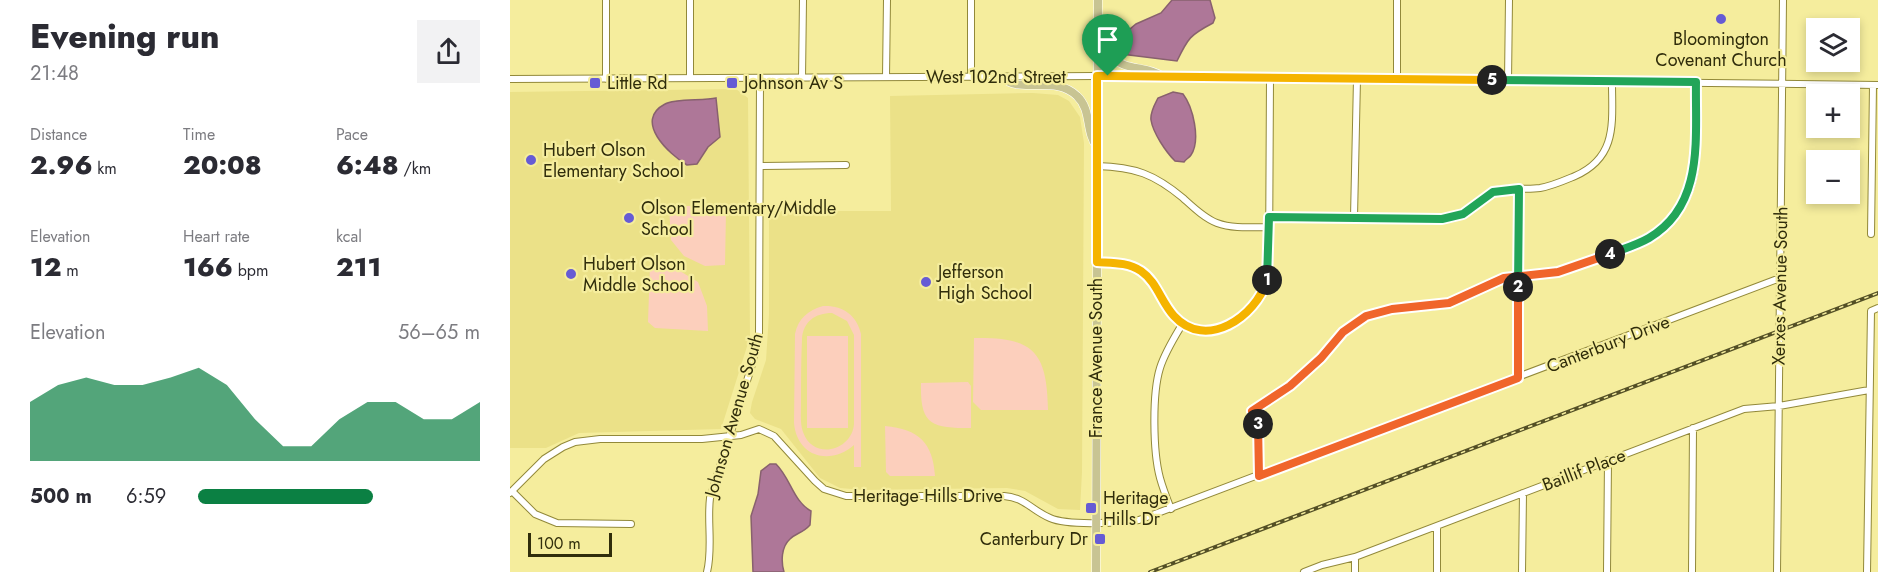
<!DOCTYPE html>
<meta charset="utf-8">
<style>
:root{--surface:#fff;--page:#f2f2f3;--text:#2b2b33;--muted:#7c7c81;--accent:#0b8043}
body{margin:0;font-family:Jost,sans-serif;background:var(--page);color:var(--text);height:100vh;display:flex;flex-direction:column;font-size:22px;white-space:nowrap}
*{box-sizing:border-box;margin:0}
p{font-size:20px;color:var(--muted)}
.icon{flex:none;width:33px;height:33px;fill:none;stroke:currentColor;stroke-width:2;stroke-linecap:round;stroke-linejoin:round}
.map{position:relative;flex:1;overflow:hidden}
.panel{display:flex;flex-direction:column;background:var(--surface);width:510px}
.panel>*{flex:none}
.fabs{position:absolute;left:1296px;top:18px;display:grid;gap:12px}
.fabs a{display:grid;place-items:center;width:54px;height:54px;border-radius:0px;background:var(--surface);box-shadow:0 3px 9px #0003;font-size:30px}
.scale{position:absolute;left:18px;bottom:15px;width:84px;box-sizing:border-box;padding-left:6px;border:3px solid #302d0b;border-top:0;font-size:16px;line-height:21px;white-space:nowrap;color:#302d0b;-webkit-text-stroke:4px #f5ed9d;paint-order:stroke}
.pin{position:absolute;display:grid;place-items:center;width:51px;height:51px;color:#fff;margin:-62px -26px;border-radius:50% 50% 50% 0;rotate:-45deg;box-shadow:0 0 6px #0007}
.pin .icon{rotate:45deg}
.km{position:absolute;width:30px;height:30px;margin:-15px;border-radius:50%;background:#222;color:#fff;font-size:16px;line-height:30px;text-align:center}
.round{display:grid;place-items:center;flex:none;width:63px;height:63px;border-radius:0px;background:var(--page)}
.headline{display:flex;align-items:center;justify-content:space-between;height:102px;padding:0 30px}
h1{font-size:33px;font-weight:800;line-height:45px}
.stats{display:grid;grid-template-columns:repeat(3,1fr);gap:9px;height:102px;padding:6px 30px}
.stats div{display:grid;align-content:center}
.stats b{font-size:26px;font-weight:800}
.stats small{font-size:16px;font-weight:400}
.stats p{font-size:16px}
.chart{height:168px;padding:12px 30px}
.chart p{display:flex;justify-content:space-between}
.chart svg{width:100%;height:108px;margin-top:6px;fill:var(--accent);opacity:.7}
ul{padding:0 30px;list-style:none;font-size:20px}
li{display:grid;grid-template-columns:96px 72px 1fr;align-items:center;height:45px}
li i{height:15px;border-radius:8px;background:var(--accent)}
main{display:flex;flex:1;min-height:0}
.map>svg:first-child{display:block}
.built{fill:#ebe188}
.green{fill:#fccfbc;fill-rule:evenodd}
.water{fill:#ae7798;stroke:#88616e;stroke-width:1.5}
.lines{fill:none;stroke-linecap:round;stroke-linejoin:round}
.minor-casing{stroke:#92893a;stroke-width:8}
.major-casing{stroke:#fff;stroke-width:9}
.minor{stroke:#fff;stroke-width:6}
.major{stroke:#c8c493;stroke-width:8}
.rail-casing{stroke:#545026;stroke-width:4}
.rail{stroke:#f5ed9d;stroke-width:1.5;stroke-dasharray:4.5;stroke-linecap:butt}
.split-1-casing{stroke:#fff;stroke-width:12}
.split-2-casing{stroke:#fff;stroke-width:12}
.split-3-casing{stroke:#fff;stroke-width:12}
.split-4-casing{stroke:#fff;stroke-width:12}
.split-5-casing{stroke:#fff;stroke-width:12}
.split-6-casing{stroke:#fff;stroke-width:12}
.split-1{stroke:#f5b400;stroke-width:8}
.split-2{stroke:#22a559;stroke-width:8}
.split-3{stroke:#f0652b;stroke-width:8}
.split-4{stroke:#f0652b;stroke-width:8}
.split-5{stroke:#22a559;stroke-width:8}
.split-6{stroke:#f5b400;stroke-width:8}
.poi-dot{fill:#665bd4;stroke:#f5ed9d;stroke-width:2}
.labels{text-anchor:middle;stroke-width:4.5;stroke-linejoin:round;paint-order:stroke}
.poi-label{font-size:18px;fill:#302d0b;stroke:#f5ed9d;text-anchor:start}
.street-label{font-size:18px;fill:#302d0b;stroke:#f5ed9d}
</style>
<main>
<section class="panel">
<div class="headline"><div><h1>Evening run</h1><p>21:48</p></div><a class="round"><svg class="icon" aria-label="share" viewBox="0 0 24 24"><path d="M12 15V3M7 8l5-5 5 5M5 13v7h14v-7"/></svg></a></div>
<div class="stats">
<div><p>Distance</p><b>2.96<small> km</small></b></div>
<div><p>Time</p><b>20:08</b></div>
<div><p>Pace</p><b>6:48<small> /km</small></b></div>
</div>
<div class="stats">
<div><p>Elevation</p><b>12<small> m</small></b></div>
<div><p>Heart rate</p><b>166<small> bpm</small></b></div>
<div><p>kcal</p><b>211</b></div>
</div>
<div class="chart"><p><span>Elevation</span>56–65 m</p>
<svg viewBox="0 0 160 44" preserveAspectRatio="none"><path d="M0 44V20L10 13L20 10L30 13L40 13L50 10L60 6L70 13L80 27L90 38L100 38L110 27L120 20L130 20L140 27L150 27L160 20V44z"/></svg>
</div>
<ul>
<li><b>500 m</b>6:59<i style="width:62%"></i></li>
</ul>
</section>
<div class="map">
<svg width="1368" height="572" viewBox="0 0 1368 572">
<rect width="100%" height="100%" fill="#f5ed9d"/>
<path class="built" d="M 226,89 L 238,98 L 240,337 L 211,429 L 69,433 L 36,448 L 0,448 L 0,92 Z
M 523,93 L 548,95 L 559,101 L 570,117 L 574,143 L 572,472 L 570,510 L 548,509 L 515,491 L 497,488 L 353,490 L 330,488 L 310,478 L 271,429 L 245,419 L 240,413 L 242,402 L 256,360 L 259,315 L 259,211 L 381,211 L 380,96 Z"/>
<path class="green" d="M 159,206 L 210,206 L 216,212 L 215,265 L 195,266 L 174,256 L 161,240 Z
M 140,265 L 165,268 L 188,282 L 197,306 L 198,331 L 145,328 L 138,322 Z
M 313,306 C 332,305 347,315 351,334 L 351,467 L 344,467 L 344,445 C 320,466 287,457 284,423 L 285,334 C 288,319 298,310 313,306 ZM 322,313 L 337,321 L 344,335 L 344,424 C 342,451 303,461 293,432 C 290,424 291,413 291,404 C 291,383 291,361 292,339 C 293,322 305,313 322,313 Z
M 297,336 L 338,336 L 338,428 L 297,428 Z
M 464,338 C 523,337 537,351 538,410 L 471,410 L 463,402 Z
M 458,382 L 461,386 L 461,428 C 421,428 410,425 411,383 Z
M 375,426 C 409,429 423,443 425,476 L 380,476 L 376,472 Z"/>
<path class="water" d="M 662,0 L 700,0 L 705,18 L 703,23 C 680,35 678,38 667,61 L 611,54 L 606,47 L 607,40 L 626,24 L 651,13 Z
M 663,92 L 673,94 C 683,107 691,140 681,155 C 679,158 676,159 674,162 L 665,161 C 656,152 643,133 641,120 C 640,112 645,104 648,98 Z
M 206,98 L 210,137 L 198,147 L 187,164 L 177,165 C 159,154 123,121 155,104 C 165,98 193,101 206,98 Z
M 260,464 L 266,464 C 281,479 283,501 301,511 L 300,525 C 293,533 286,533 280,539 C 271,547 271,562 274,572 L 243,572 L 241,516 L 248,494 L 251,471 Z"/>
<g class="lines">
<defs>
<path id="minor" d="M 96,0 L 96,79
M 180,0 L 180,78
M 461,0 L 461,77
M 376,77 L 377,0
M 292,78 L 293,0
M 0,79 L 587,76 L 1368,85
M 887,79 L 887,0
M 998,81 L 999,0
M 250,166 L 336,165
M 587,166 C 625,167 644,174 673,198 C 683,207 694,218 707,223 C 723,229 742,227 759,227
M 759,217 L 932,219 C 943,217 953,215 962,208 C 971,202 977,193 989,190 C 1002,187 1016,190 1030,188 C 1042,186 1053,181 1065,176 C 1108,157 1102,122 1102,82
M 844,217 L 847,79
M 1361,234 L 1363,85
M 587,262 C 602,263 618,262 631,271 C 648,283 652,305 667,319 C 692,340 730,327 747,302 C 755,291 757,279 759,267 L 760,78
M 1008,378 L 1009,189
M 749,476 C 749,454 753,430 742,411 C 762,399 781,386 798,371 C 817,352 832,327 857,316 C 882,304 911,310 937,304 C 958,299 975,283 995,278 C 1013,274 1032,276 1049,272 C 1066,268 1081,261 1097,255 C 1140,239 1175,223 1184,173 C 1189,144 1186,112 1186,82
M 2,491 L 25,514 L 47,523 L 121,524
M 0,493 L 34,459 L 53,447 L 65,442 L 90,439 L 192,439 L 231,435 L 249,429 L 264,436 L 305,481 L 314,489 L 336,496 L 494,496 C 516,498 521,510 540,518 C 558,526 608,523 629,520 L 1270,278
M 661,509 C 657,499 653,489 650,478 C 643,452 642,394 650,368 C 655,352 664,338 673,323
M 197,572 C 203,548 197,522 200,498 L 241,368 L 249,334 L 250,78
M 794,572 L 812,565 L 845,557 L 1234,409 L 1269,406 L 1359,390
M 845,572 L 845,557
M 927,572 L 927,526
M 1012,572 L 1013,493
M 1097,572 L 1098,460
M 1182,572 L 1183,428
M 1267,572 L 1273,0
M 1357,572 L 1361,311 L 1368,308"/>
<path id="major" d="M 589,19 C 597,30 593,45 601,55 C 613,72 637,65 653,77
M 492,77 C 509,95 545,74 567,96 C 582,110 575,131 587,147
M 586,572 L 588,0"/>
</defs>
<use href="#minor" class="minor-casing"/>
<use href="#major" class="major-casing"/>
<use href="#minor" class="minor"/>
<use href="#major" class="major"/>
<defs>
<path id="rail" d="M 640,572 L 1368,293"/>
</defs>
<use href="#rail" class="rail-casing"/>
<use href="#rail" class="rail"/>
</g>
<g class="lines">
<defs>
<path id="split-1" d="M 598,76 L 587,76 L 587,262 C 602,263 618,262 631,271 C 647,282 651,302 664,316 C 696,351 746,317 757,280"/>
<path id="split-2" d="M 757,280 L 759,217 L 932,219 L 953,214 L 983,192 L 1009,189 L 1008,287"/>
<path id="split-3" d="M 748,424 L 749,476 L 1008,378 L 1008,287"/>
<path id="split-4" d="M 748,424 L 742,411 L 780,386 L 811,358 L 833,332 L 856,316 L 882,309 L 939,303 L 994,278 L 1048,272 L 1100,254"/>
<path id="split-5" d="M 982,80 L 1186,82 C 1185,138 1195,205 1139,238 C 1127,245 1113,249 1100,254"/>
<path id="split-6" d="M 598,76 L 982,80"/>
</defs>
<use href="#split-1" class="split-1-casing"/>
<use href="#split-2" class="split-2-casing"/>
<use href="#split-3" class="split-3-casing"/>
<use href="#split-4" class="split-4-casing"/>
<use href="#split-5" class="split-5-casing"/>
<use href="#split-6" class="split-6-casing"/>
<use href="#split-1" class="split-1"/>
<use href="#split-2" class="split-2"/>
<use href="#split-3" class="split-3"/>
<use href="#split-4" class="split-4"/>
<use href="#split-5" class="split-5"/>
<use href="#split-6" class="split-6"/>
</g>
<g class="poi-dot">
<circle cx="1211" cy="19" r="6"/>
<rect x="79" y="77" width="12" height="12" rx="3"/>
<rect x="216" y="77" width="12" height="12" rx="3"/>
<circle cx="21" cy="160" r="6"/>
<circle cx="119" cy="218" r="6"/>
<circle cx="61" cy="274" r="6"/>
<circle cx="416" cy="282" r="6"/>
<rect x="575" y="502" width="12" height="12" rx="3"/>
<rect x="584" y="533" width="12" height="12" rx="3"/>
</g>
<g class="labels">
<g class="poi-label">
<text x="1211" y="45" text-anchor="middle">Bloomington<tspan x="1211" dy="21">Covenant Church</tspan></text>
<text x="97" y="89">Little Rd</text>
<text x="234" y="89">Johnson Av S</text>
<text x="33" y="156">Hubert Olson<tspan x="33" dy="21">Elementary School</tspan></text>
<text x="131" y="214">Olson Elementary/Middle<tspan x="131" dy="21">School</tspan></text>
<text x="73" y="270">Hubert Olson<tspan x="73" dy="21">Middle School</tspan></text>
<text x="428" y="278">Jefferson<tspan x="428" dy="21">High School</tspan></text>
<text x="593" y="504">Heritage<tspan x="593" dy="21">Hills Dr</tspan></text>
<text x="578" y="545" text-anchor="end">Canterbury Dr</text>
</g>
<g class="street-label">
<text x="486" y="83">West 102nd Street</text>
<text transform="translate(1270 286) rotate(-89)" y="6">Xerxes Avenue South</text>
<text transform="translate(1098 344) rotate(-21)" y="6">Canterbury Drive</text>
<text transform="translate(586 358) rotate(-90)" y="6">France Avenue South</text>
<text transform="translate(224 415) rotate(-74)" y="6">Johnson Avenue South</text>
<text transform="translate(1074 470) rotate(-21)" y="6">Baillif Place</text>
<text x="418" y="502">Heritage Hills Drive</text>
</g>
</g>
</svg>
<div class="fabs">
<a><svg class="icon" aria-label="layers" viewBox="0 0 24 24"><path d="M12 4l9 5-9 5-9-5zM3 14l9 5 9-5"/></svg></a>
<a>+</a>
<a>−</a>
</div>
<div class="scale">100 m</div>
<div class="pin" style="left:598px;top:76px;background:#1e9e55"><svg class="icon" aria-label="arrive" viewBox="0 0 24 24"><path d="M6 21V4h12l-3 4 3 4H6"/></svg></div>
<b class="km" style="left:757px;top:280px">1</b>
<b class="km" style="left:1008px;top:287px">2</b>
<b class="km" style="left:748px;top:424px">3</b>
<b class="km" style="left:1100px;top:254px">4</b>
<b class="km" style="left:982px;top:80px">5</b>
</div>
</main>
